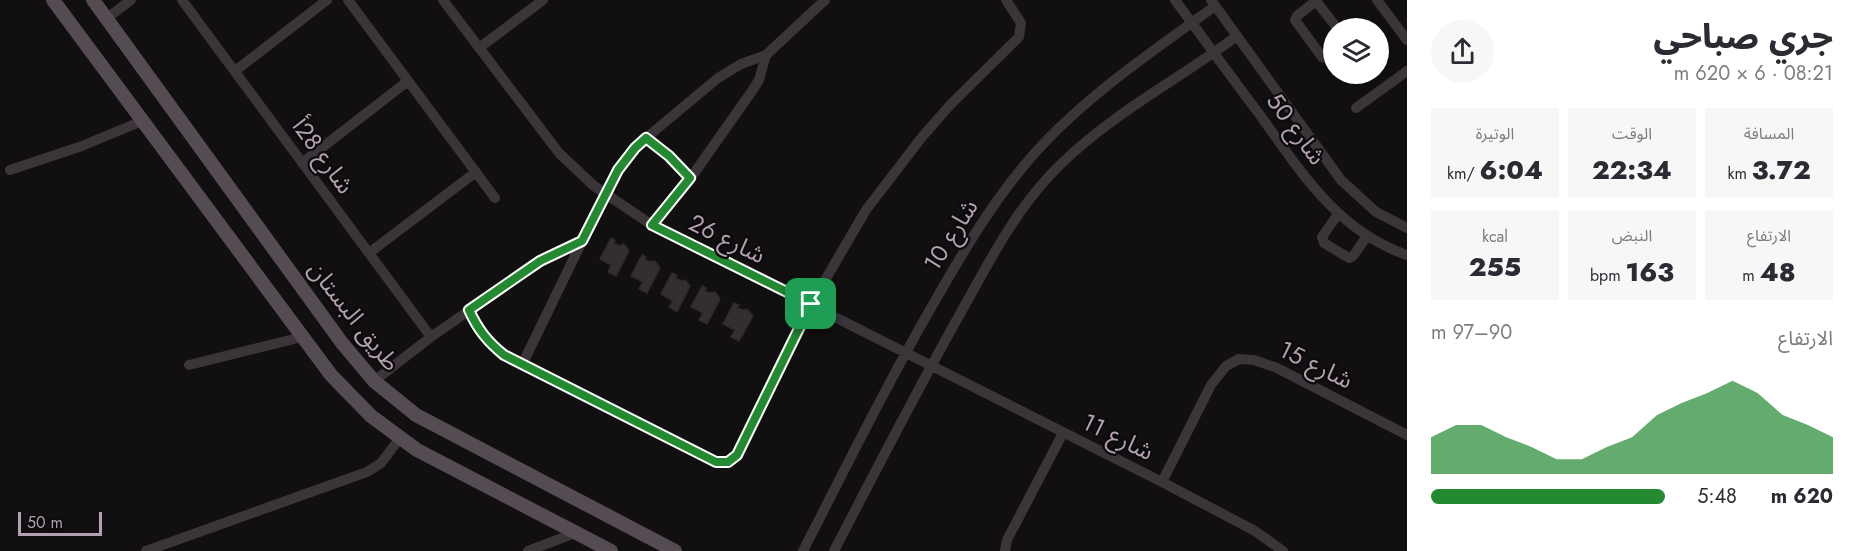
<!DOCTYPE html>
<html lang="ar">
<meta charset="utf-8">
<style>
:root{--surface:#fff;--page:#f7f7f7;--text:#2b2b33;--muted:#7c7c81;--accent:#238a31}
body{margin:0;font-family:Jost,"Noto Sans Arabic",sans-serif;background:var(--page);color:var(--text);direction:rtl;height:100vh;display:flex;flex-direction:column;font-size:22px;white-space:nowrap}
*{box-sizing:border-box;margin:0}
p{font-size:20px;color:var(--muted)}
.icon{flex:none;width:33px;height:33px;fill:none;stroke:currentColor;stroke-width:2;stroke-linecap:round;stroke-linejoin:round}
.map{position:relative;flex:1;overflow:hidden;direction:ltr}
.details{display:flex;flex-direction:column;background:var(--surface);width:450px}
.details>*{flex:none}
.controls{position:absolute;left:1323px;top:18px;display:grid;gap:12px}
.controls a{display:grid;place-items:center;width:66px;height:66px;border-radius:50%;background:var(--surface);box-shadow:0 3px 15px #0003;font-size:30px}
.scale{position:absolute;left:18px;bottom:15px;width:84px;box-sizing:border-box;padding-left:6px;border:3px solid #b39fb1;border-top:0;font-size:16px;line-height:21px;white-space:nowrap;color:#b39fb1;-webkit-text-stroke:4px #0c0a0b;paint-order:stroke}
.pin{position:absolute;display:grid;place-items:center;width:51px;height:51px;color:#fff;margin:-26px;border-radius:12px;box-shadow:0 3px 9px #0006}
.round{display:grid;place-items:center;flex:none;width:63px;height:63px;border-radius:32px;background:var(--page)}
.head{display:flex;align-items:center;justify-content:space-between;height:102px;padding:0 24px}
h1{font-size:33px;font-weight:800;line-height:45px}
.metrics{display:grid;grid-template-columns:repeat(3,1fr);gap:9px;height:102px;padding:6px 24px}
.metrics div{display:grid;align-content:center;border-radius:0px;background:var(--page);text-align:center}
.metrics b{font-size:26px;font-weight:800}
.metrics small{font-size:16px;font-weight:400}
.metrics p{font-size:16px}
.chart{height:168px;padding:12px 24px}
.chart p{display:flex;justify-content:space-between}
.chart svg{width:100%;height:108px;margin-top:6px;fill:var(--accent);opacity:.7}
ul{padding:0 24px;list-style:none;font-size:20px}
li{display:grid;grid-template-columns:96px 72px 1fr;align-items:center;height:45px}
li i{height:15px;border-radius:8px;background:var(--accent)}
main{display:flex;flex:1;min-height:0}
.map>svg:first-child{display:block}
.building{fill:#332e32;stroke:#2d292b;stroke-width:1.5}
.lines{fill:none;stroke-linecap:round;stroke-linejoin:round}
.minor{stroke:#3b3439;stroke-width:10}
.major{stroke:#554c53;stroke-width:14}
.route-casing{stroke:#fff;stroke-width:12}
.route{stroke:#238a31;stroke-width:8}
.labels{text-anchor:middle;stroke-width:4.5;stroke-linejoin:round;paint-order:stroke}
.street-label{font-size:24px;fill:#b39fb1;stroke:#0c0a0b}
</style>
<main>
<section class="details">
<div class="head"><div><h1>جري صباحي</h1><p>08:21 · 6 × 620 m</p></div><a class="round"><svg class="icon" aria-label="share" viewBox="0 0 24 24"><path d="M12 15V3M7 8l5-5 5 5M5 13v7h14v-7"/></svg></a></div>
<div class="metrics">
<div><p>المسافة</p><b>3.72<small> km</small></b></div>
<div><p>الوقت</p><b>22:34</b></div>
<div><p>الوتيرة</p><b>6:04<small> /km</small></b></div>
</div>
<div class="metrics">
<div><p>الارتفاع</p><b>48<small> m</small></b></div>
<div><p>النبض</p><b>163<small> bpm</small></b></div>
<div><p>kcal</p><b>255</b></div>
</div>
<div class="chart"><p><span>الارتفاع</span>90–97 m</p>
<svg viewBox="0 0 160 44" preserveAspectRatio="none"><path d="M0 44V29L10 24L20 24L30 29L40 33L50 38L60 38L70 33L80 29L90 20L100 15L110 11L120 6L130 11L140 20L150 24L160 29V44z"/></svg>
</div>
<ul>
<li><b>620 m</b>5:48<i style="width:100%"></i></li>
</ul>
</section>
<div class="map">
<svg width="1407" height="551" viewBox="0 0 1407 551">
<rect width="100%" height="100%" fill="#110f10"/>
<path class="building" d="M 611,238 L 615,240 L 614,243 L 619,246 L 624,244 L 629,251 L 616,276 L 608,272 L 611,265 L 600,259 Z
M 642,255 L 646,257 L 645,260 L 650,262 L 655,261 L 660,268 L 647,293 L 639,289 L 643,282 L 631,276 Z
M 672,273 L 677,275 L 675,278 L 681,281 L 685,280 L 690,286 L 677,312 L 669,307 L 673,301 L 661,294 Z
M 702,286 L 706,288 L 705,291 L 710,293 L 715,292 L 720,299 L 707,324 L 699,320 L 703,313 L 691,307 Z
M 734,303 L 739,305 L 737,308 L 743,310 L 747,309 L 753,316 L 739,341 L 731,337 L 735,330 L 723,324 Z"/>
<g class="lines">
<path class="minor" d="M 182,0 L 431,337
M 348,0 L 495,198
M 443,0 L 559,153 L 594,186 L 652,225 L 1162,482 L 1255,531 L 1283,551
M 1175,0 C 1203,38 1231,77 1260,115 C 1300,171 1338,232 1407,255
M 1211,0 L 1341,180 L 1376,212 L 1407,228
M 1317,0 L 1297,16 L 1295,20 L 1322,57 L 1329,59 L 1334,56
M 1377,0 L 1407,40
M 1316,1 L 1337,28
M 107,18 L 131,0
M 479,48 L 543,0
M 235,71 L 327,0
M 1356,108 L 1407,71
M 646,138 L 669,156 L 690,179
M 302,163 L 408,81
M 10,170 L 82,146 L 142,121
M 1338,214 L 1322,237 L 1324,243 L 1349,258 L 1353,256 L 1367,236
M 652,225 L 690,179 L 752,91 L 759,80 L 766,55
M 369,253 L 476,172
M 469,310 C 478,330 488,342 504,355 L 715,462 C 725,464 731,462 737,455 L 811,304 L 866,210 L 922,137 L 951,104 L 1019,37 L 1021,23 L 1006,0
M 189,365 L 302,337
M 522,365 L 605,194 L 626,158 L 646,138 L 718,78 L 741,64 L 766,55 L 825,0
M 374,381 L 431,337 L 540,261 L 582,241
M 1162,482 L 1211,385 L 1226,366 L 1239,359 L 1254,360 L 1277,368 L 1407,435
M 146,551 L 367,472 L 381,463 L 400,438
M 528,551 L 575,533
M 803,551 C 847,465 890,378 939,294 C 970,240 1002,187 1045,142 C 1096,89 1156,49 1215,6
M 834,551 C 875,472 916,392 960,314 C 989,262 1017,206 1061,164 C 1113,113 1179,79 1237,36
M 1005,551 L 1007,540 L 1063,433"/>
<path class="major" d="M 53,0 L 331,375 L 371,416 L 417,450 L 611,551
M 93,0 L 342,343 L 374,381 L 416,415 L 675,551"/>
</g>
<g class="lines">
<defs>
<path id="route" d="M 646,138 L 669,156 L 690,178 L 652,225 L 811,304 L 737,455 L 728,462 L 716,462 L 504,355 C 488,342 478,330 469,310 L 540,261 L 582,241 L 618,170 L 635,148 Z"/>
</defs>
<use href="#route" class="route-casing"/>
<use href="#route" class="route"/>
</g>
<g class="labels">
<g class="street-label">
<text transform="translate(1296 129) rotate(54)" y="8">شارع 50</text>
<text transform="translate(323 156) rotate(54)" y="8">شارع 28أ</text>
<text transform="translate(951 235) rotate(-58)" y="8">شارع 10</text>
<text transform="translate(727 239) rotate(26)" y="8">شارع 26</text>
<text transform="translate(354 316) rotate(52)" y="8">طريق البستان</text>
<text transform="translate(1316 365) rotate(26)" y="8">شارع 15</text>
<text transform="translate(1118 437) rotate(26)" y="8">شارع 11</text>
</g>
</g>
</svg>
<div class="controls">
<a><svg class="icon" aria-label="layers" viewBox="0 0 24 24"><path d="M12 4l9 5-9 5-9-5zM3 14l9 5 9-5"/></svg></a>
</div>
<div class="scale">50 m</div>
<div class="pin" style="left:811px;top:304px;background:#1e9e55"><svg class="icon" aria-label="arrive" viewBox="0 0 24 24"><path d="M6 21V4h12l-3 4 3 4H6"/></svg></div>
</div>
</main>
